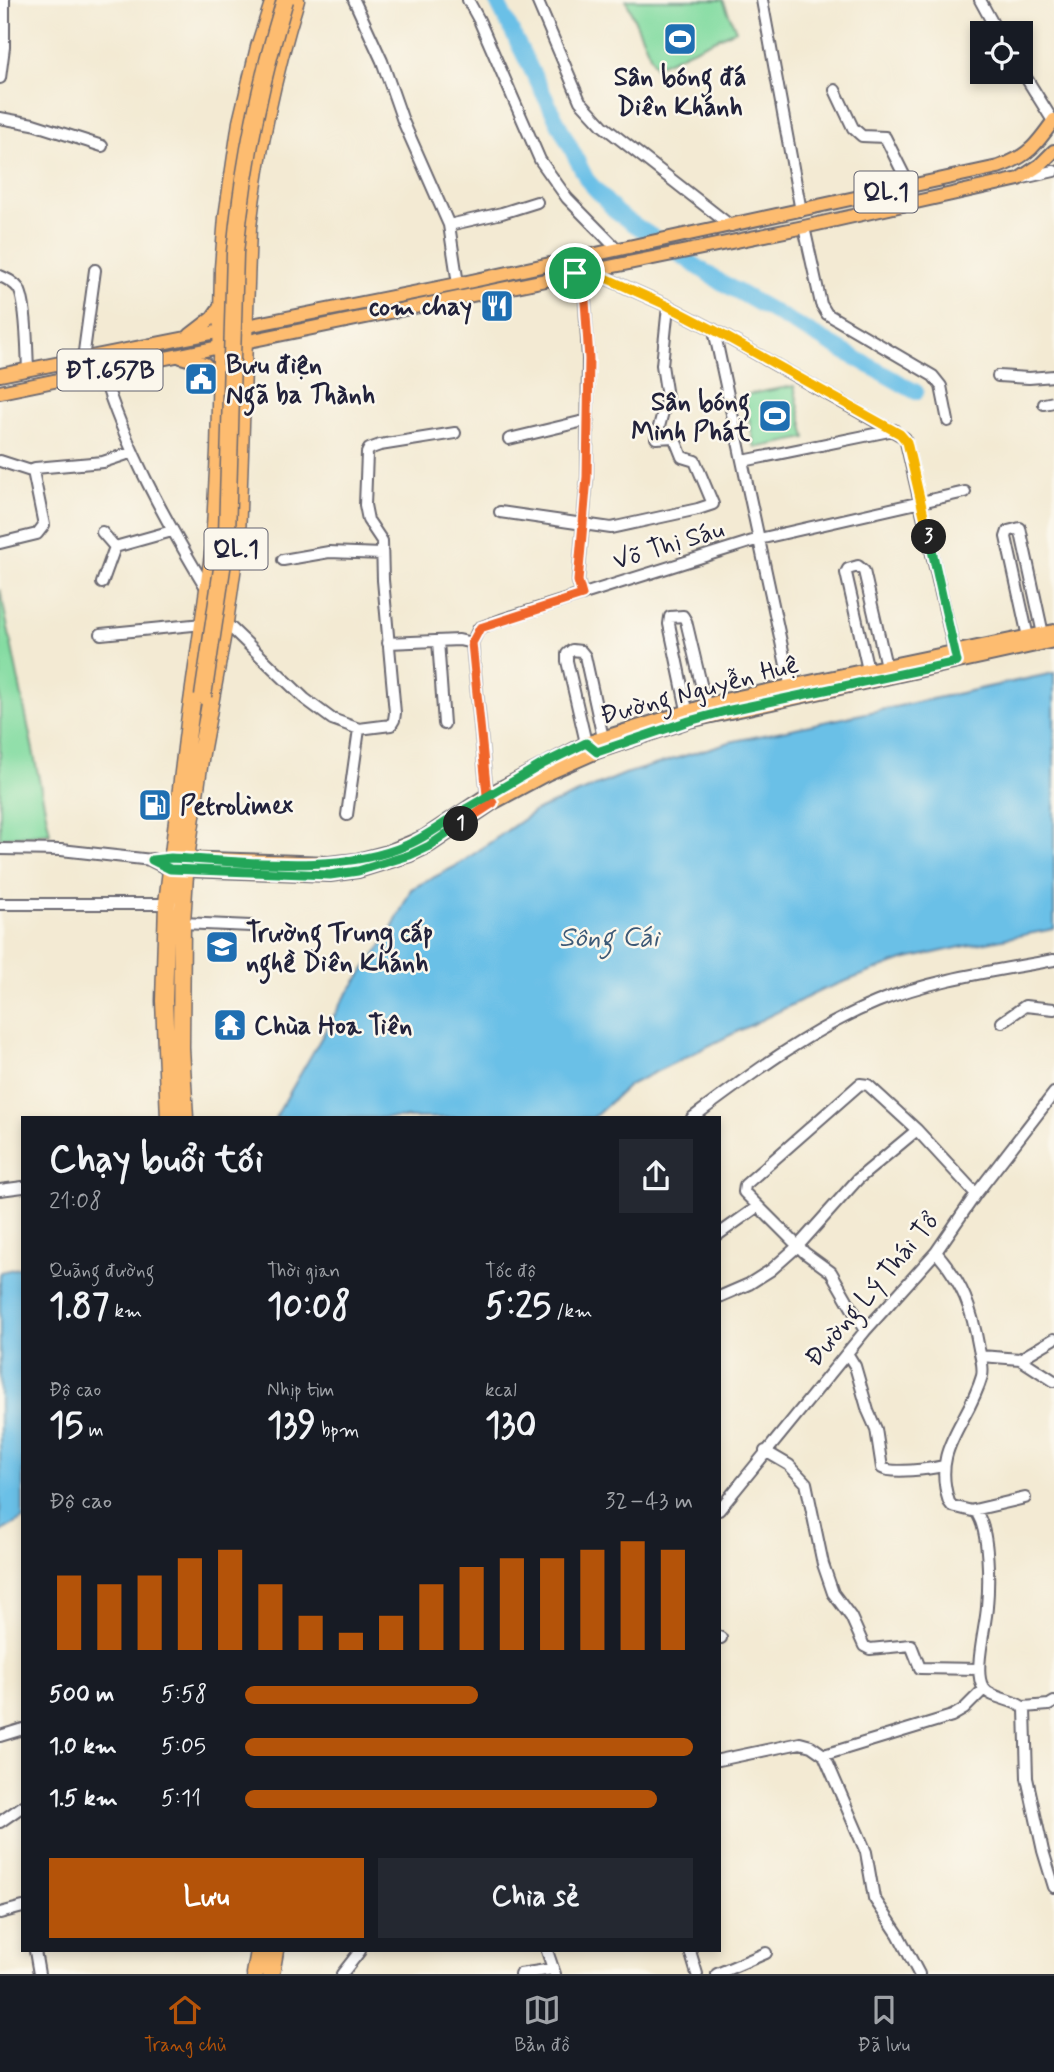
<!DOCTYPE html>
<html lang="vi">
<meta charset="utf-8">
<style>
:root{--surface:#171b24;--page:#242831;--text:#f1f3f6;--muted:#9ea1a6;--line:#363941;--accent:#b45309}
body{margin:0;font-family:Mynerve,sans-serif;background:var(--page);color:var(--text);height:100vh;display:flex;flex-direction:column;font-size:26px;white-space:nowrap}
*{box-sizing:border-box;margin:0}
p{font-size:23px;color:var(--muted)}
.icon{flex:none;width:38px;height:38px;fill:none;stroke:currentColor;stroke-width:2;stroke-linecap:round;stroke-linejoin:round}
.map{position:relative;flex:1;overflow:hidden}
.details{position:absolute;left:21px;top:1116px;width:700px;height:836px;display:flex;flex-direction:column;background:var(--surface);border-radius:0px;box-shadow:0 4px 10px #0003}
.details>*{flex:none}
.tools{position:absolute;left:970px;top:21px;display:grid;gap:14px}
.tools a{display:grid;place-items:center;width:63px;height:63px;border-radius:0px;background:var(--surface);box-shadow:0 4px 10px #0003;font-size:35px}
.pin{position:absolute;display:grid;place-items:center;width:60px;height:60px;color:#fff;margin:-30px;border:4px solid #fff;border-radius:50%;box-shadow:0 2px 7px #0007}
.km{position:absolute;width:35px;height:35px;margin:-18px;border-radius:50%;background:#222;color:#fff;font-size:19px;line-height:35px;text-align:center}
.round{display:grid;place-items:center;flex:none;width:74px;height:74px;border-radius:0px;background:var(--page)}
.head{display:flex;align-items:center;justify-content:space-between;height:119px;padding:0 28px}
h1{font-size:38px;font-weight:800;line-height:52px}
.metrics{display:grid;grid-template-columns:repeat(3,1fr);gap:10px;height:119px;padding:7px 28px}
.metrics div{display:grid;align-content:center}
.metrics b{font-size:35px;font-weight:800}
.metrics small{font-size:19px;font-weight:400}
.metrics p{font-size:19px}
.chart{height:196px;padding:14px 28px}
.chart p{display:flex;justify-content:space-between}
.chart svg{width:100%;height:126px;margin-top:7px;stroke:var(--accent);stroke-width:6}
.action{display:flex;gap:14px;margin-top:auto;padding:14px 28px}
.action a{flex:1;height:80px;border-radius:0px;background:var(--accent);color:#fff;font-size:28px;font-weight:800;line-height:80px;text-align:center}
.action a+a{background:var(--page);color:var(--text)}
ul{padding:0 28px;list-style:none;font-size:23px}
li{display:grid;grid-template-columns:112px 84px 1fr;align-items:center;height:52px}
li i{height:18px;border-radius:9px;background:var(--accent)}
.dock{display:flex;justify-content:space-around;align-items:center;height:98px;border-top:2px solid var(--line);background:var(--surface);font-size:19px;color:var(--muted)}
.dock a{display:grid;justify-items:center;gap:4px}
.dock .active{color:var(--accent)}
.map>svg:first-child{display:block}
.green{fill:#84dca2;stroke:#537f6e;stroke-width:2}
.water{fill:#6bc0e7;stroke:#467191;stroke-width:2}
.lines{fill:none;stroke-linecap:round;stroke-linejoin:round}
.river{stroke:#6bc0e7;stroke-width:16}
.minor-casing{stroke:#6b6870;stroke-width:14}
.major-casing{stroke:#6b6870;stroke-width:16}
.highway-casing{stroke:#6b6870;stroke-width:19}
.minor{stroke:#fff;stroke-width:10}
.major{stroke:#fdbc70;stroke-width:12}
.highway{stroke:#fdbc70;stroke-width:16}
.highway-bridge-casing{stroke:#6b6870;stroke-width:19;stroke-linecap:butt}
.highway-bridge{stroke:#fdbc70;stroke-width:16}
.split-1-casing{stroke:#fff;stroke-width:14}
.split-2-casing{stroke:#fff;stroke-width:14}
.split-3-casing{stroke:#fff;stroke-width:14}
.split-4-casing{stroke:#fff;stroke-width:14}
.split-1{stroke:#f0652b;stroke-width:9}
.split-2{stroke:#22a559;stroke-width:9}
.split-3{stroke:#22a559;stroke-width:9}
.split-4{stroke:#f5b400;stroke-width:9}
.labels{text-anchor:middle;stroke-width:5;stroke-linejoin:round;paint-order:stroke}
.shield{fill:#fbf7ec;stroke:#636270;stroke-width:2}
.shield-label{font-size:24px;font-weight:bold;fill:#22223b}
.poi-label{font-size:26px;font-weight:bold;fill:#22223b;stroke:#fbf7ec;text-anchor:start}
.street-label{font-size:26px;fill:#22223b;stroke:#fbf7ec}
.water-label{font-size:28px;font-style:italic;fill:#3c5977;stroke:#fbf7ec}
</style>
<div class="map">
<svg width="1054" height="1974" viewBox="0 0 1054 1974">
<rect width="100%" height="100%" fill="#fbf7ec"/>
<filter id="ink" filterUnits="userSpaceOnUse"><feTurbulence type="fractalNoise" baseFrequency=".0143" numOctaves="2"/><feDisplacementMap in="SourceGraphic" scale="14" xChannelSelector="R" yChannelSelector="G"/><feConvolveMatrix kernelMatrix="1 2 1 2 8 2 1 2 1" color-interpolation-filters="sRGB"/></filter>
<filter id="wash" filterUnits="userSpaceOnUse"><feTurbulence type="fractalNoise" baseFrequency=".00686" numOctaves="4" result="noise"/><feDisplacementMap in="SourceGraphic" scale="28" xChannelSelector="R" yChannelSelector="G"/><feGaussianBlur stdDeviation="1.57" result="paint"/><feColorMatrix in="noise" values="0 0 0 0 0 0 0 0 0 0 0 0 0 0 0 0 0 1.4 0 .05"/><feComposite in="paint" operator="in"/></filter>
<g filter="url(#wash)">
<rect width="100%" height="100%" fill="#f3ead3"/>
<path class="green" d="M 626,0 L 723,0 L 736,30 L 655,67 Z
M 794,386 L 806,438 L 755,448 L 744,395 Z
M 0,589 L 50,833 L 0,838 Z"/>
<path class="water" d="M 1054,673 L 1054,929 L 961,947 L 903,960 L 822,990 L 629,1085 L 593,1118 L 275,1118 L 343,1000 L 389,935 L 411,889 L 458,865 L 535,811 L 625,774 L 730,742 Z
M 23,1267 L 23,1519 L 0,1532 L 0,1272 Z"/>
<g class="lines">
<path class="river" d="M 496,0 L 587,180 L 617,213 L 719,281 L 916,392"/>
</g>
</g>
<g filter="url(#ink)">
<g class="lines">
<defs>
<path id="minor" d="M 354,0 L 382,61 L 403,121 L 449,225 L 458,284
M 468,0 L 479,20 L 540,160 L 567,198 L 618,250
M 537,0 L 580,101 L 603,126 L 731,226
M 762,0 L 801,211
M 980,0 L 998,33
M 1020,68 L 1053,121
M 0,78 L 4,47 L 4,0
M 835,90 L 853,128 L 862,136 L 885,137 L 910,187
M 0,118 L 33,124 L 102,146
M 1023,178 L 1054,171
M 449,225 L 502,213 L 537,202
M 804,227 L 821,304 L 827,314 L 933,376 L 941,386 L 948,421
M 588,270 L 668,306 L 714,330 L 905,438 L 956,658
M 575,273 L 585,301 L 588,359 L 587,477 L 578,581 L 582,595
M 0,276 C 7,279 14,282 19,289 C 27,304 27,351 28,370
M 714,330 L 792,693
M 83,359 L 95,270
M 102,371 C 126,450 166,521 208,591
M 998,376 L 1029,378 L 1054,376
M 1044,404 L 1054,402
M 509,439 L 588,420
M 0,461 L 34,472
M 743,461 L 894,430
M 500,512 L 611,528 L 698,509 L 713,504 L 695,461 L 682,457 L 674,437 L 656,438 L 667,397 L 662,365 L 668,306
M 102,532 L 115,547 L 172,531
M 0,543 L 37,534 L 44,525 L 34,476 L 35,468 L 103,462 L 133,452
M 283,560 L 329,552 L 382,554
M 102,583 L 115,547
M 225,622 L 305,699 L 332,719 L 359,729 L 391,725 L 394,720 L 395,713 L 383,580 L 382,541 L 368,520 L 365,505 L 367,453 L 369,449 L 380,445 L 455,433
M 101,634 L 203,624
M 1028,637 L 1006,537 L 1008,531 L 1020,528 L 1043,634
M 438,641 L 444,724
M 388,643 L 459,640 L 472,643
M 572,650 L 581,651 L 585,656 L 603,738 L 597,752 L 586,743 L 567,661 L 567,654 Z
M 868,670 L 846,573 L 848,569 L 858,566 L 864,571 L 886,666
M 687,710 L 669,624 L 670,617 L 683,616 L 686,621 L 706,705
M 491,801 L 487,795 L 472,643 L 479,628 L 501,620 L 759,539 L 965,492
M 347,815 L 359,729
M 0,849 L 61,850 L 152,860
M 0,904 L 173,904
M 182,923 L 251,926
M 1002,1022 L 1025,1006 L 1054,1009
M 692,1118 C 751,1074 809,1030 877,1002 C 933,979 995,971 1054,960
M 0,1190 L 23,1187
M 719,1234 L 757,1207
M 936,1252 C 963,1283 972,1309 979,1349 C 981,1358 984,1367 982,1376 C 968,1425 931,1447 949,1502 L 952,1506 L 976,1512 C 990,1530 989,1585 987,1607 C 986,1626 973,1672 983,1687 C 991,1700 1014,1698 1025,1709 L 1027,1778 L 1043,1851 L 1054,1887
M 719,1297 L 749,1284 L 771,1270 L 798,1246 L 858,1179 L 917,1130 L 976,1194
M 865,1331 L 831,1272 L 805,1253 L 744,1192 L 745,1185 L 860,1084 L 868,1085 L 917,1130
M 847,1353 L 855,1366 L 868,1411 L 876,1429 L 882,1468 C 892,1474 930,1469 943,1466
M 981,1356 L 1020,1359 L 1054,1339
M 1020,1359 L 1054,1381
M 765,1451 L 789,1465 L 806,1483 L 823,1564 L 833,1593 L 851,1617 L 864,1646 L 870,1649 L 911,1645 L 920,1668 L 979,1669
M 719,1510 L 865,1331 L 936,1252 L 976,1194 L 1054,1093
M 974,1510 L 1025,1498
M 719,1637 L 721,1638
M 1024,1707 L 1049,1705 L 1054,1702
M 0,1736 L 23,1729
M 719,1760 L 800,1743 L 811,1746 L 824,1755
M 0,1822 L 23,1806
M 0,1913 L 23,1907
M 35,1951 L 39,1974
M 547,1951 L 555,1974
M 690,1951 L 697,1974
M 342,1974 L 360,1951
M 520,1974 L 553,1969
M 717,1974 L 766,1953
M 919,1974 L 898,1934 L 874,1898 L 866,1852 L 824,1755 L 952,1716 L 964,1709 L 984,1689"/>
<path id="major" d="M 190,335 L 212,318 L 222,304
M 181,357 L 205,364 L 220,380
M 0,375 L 458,284 L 998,167 C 1028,157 1037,144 1054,120
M 0,392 L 804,227 L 1019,179 L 1040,165 L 1054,151
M 177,858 L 329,863 L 357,860 L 388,852 L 424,837 L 487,795 L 586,743 L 724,700 L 1054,631
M 152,860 L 170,869 L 185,870 L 330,875 L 358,871 L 410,855 L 429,846 L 493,803 L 547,774 L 597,752 L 689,721 L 1054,641"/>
<path id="highway" d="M 169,1118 L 164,1001 L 167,903 L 189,723 L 214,547 L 219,451 L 223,268 L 227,217 L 241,122 L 259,47 L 274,0
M 185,1118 L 181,1048 L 182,923 L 186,858 L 201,753 L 225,622 L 237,538 L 248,227 C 257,149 273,75 296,0
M 255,1974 L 259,1951
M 271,1974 L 275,1951"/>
</defs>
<use href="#minor" class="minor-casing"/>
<use href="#major" class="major-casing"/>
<use href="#highway" class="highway-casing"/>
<use href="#minor" class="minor"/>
<use href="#major" class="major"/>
<use href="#highway" class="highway"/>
<defs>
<path id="highway-bridge" d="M 203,696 L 227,535 L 235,253 C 243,165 259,85 285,0"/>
</defs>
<use href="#highway-bridge" class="highway-bridge-casing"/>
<use href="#highway-bridge" class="highway-bridge"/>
</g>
</g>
<g class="lines" filter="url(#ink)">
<defs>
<path id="split-1" d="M 461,824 L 493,803 L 487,795 L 472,643 L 480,628 L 582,595 L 578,581 L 587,477 L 589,359 L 585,301 L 575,273"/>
<path id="split-2" d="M 461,824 L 429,846 L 410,855 L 358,871 L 330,875 L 170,869 L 152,860 L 171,858 C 243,861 340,875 407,845 C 428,836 447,821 466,809"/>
<path id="split-3" d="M 466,809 L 543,764 L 586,743 L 597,752 L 689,721 L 726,711 L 957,662 L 929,537"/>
<path id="split-4" d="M 575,273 L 588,270 L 668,306 L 714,330 L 900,434 L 907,442 L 929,537"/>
</defs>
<use href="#split-1" class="split-1-casing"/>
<use href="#split-2" class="split-2-casing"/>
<use href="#split-3" class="split-3-casing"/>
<use href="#split-4" class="split-4-casing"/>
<use href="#split-1" class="split-1"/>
<use href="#split-2" class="split-2"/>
<use href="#split-3" class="split-3"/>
<use href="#split-4" class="split-4"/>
</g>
<defs>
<symbol id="stadium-square" viewBox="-11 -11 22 22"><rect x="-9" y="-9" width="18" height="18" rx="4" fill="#1f6fb2" stroke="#fbf7ec"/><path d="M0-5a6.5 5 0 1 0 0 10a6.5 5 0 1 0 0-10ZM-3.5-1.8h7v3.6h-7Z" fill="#fff"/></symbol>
<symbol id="restaurant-square" viewBox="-11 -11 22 22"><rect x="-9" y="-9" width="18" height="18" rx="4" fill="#1f6fb2" stroke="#fbf7ec"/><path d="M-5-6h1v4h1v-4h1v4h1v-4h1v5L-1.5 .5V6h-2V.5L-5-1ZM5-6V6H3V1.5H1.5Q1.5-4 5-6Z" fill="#fff"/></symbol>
<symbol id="civic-square" viewBox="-11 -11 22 22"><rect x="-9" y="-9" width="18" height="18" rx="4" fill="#1f6fb2" stroke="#fbf7ec"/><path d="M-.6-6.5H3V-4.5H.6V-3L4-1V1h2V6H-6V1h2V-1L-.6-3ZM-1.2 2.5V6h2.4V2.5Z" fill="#fff"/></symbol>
<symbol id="fuel-square" viewBox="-11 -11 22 22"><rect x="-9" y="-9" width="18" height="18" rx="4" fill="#1f6fb2" stroke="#fbf7ec"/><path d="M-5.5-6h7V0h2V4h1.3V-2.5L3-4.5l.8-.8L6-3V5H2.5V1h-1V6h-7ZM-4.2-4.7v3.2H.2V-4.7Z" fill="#fff"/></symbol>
<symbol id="school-square" viewBox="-11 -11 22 22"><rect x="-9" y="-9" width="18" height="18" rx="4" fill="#1f6fb2" stroke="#fbf7ec"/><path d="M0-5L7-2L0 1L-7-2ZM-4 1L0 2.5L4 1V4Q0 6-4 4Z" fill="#fff"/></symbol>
<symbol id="temple-square" viewBox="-11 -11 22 22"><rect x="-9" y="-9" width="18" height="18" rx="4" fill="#1f6fb2" stroke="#fbf7ec"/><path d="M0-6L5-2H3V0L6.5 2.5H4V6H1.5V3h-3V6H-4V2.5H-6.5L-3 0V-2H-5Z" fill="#fff"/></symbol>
</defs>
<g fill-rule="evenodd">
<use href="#stadium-square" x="661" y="20" width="38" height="38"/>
<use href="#restaurant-square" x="478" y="287" width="38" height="38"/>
<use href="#civic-square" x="182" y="360" width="38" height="38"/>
<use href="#stadium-square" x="756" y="397" width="38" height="38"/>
<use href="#fuel-square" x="136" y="786" width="38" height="38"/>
<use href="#school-square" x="203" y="928" width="38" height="38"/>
<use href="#temple-square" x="211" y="1006" width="38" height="38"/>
</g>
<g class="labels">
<g class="shield">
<rect x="854.5" y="171.5" width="63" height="41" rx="5"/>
<rect x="57.5" y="349.5" width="105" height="41" rx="5"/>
<rect x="204.5" y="528.5" width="63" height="41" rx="5"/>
</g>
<g class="shield-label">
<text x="886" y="200">QL.1</text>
<text x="110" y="378">ĐT.657B</text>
<text x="236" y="557">QL.1</text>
</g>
<g class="poi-label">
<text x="680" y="85" text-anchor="middle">Sân bóng đá<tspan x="680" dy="30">Diên Khánh</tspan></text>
<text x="472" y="315" text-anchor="end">com chay</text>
<text x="226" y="373">Bưu điện<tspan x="226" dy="30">Ngã ba Thành</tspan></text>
<text x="750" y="410" text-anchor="end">Sân bóng<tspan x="750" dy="30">Minh Phát</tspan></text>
<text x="180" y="814">Petrolimex</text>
<text x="246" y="941">Trường Trung cấp<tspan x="246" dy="30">nghề Diên Khánh</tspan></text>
<text x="254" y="1034">Chùa Hoa Tiên</text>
</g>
<g class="street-label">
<text transform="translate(668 544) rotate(-17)" y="9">Võ Thị Sáu</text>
<text transform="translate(699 689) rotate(-15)" y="9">Đường Nguyễn Huệ</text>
<text transform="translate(871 1289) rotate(-50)" y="9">Đường Lý Thái Tổ</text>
</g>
<g class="water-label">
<text x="609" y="946">Sông Cái</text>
</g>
</g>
</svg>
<div class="tools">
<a><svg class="icon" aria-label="locate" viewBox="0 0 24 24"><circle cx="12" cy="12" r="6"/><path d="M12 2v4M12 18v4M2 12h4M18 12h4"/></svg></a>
</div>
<div class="pin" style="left:575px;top:273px;background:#1e9e55"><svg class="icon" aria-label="arrive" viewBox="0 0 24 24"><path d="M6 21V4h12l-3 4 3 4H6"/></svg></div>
<b class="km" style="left:461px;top:824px">1</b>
<b class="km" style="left:929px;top:537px">3</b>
<section class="details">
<div class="head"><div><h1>Chạy buổi tối</h1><p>21:08</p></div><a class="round"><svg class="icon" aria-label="share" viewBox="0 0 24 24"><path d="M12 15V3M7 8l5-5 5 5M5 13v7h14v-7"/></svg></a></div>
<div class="metrics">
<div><p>Quãng đường</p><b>1.87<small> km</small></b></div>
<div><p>Thời gian</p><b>10:08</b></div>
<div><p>Tốc độ</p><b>5:25<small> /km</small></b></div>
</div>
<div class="metrics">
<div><p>Độ cao</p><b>15<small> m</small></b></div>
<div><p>Nhịp tim</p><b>139<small> bpm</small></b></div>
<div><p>kcal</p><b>130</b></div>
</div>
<div class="chart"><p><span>Độ cao</span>32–43 m</p>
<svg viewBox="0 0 160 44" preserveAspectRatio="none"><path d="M5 44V18M15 44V21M25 44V18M35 44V12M45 44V9M55 44V21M65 44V32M75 44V38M85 44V32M95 44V21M105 44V15M115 44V12M125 44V12M135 44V9M145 44V6M155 44V9"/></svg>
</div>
<ul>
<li><b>500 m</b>5:58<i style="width:52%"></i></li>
<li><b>1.0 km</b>5:05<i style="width:100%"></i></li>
<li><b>1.5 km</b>5:11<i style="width:92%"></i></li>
</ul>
<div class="action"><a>Lưu</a><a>Chia sẻ</a></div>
</section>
</div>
<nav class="dock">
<a class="active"><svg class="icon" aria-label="home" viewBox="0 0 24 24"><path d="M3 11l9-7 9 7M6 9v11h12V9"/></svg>Trang chủ</a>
<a><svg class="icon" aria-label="map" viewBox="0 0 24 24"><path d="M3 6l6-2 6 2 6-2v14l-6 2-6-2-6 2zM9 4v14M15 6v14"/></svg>Bản đồ</a>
<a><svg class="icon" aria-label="saved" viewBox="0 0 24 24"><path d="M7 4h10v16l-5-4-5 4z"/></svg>Đã lưu</a>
</nav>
